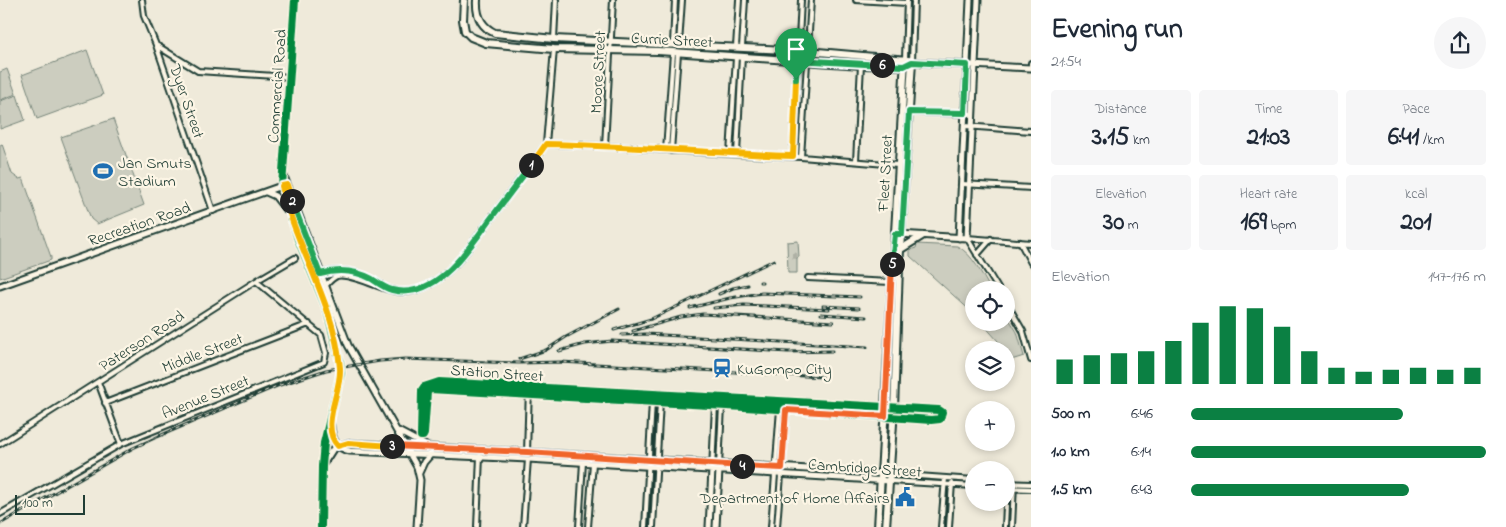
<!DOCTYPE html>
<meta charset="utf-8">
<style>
:root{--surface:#fff;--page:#f6f6f7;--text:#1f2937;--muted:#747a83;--accent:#0b8043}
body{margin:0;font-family:"Indie Flower",sans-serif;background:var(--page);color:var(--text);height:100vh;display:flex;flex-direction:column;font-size:19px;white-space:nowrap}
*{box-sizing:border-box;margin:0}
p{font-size:16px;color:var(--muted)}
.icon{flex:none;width:28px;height:28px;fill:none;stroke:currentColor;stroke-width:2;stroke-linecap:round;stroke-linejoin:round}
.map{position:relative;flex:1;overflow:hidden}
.side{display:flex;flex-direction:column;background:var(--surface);width:475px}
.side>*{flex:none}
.fabs{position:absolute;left:965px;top:281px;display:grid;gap:10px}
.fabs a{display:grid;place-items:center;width:50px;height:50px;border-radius:50%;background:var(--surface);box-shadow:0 2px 8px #0003;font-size:25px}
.scale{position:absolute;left:15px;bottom:12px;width:70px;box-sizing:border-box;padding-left:5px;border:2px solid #1f3d34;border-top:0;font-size:14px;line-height:18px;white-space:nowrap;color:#1f3d34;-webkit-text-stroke:4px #fcf5e5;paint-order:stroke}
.pin{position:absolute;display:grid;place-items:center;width:42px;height:42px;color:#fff;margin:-51px -21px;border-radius:50% 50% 50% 0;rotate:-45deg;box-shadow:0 0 5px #0007}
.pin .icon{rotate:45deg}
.km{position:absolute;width:25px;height:25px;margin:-12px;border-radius:50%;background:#222;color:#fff;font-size:14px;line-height:25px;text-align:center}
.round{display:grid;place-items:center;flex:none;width:52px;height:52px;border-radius:26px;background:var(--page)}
.head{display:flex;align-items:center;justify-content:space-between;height:85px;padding:0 20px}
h1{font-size:28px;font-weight:700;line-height:38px}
.metrics{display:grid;grid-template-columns:repeat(3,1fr);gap:8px;height:85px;padding:5px 20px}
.metrics div{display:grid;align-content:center;border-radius:5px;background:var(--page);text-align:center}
.metrics b{font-size:25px;font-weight:700}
.metrics small{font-size:14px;font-weight:400}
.metrics p{font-size:14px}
.chart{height:140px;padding:10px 20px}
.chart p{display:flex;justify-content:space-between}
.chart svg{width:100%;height:90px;margin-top:5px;stroke:var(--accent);stroke-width:6}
ul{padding:0 20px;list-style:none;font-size:16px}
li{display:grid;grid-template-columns:80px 60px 1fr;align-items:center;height:38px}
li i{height:12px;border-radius:6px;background:var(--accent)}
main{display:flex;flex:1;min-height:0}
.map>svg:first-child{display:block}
.green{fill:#cccdbf;stroke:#76857a}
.cemetery{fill:url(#cemetery-stones);stroke:#76857a}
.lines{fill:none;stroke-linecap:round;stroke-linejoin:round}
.minor-casing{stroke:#1f3d34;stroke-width:8}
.tertiary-casing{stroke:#1f3d34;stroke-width:9}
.primary-casing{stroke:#1f3d34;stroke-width:10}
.minor{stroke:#fcf5e5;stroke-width:4}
.tertiary{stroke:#fcf5e5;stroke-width:5}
.primary{stroke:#fcf5e5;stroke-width:6}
.rail-casing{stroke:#1f3d34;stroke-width:3}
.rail{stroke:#fcf5e5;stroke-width:1;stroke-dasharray:4;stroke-linecap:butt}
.cycleway-casing{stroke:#fcf5e5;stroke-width:11}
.cycleway{stroke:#00873e;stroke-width:8}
.split-1-casing{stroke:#fff;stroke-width:10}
.split-2-casing{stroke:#fff;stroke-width:10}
.split-3-casing{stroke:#fff;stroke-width:10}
.split-4-casing{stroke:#fff;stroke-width:10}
.split-5-casing{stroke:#fff;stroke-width:10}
.split-6-casing{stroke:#fff;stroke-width:10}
.split-7-casing{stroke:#fff;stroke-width:10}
.split-1{stroke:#f5b400;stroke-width:6}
.split-2{stroke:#22a559;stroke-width:6}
.split-3{stroke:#f5b400;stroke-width:6}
.split-4{stroke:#f0652b;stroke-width:6}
.split-5{stroke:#f0652b;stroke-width:6}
.split-6{stroke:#22a559;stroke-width:6}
.split-7{stroke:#22a559;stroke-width:6}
.labels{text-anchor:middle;stroke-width:4.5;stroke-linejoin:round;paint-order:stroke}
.street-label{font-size:16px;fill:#1f3d34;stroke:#fcf5e5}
.poi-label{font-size:16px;fill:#1f3d34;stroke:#fcf5e5;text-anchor:start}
</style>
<main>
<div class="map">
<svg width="1031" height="527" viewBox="0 0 1031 527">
<defs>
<pattern id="cemetery-stones" width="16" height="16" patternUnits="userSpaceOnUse" patternTransform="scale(1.25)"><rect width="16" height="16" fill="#cccdbf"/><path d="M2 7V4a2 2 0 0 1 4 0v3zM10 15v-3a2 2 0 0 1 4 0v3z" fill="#afb1a5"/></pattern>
</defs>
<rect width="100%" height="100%" fill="#efeada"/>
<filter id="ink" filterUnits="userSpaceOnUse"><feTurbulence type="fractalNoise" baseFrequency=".02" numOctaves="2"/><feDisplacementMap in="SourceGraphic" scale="10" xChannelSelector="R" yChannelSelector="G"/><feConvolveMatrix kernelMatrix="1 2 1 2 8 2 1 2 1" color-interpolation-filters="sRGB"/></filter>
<g filter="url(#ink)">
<path class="green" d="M 87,50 L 103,95 L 37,119 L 22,75 Z
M 7,69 L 16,94 L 0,100 L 0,72 Z
M 17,95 L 25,120 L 0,129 L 0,101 Z
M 113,119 L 144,205 L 97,224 L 91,219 L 61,137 Z
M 2,144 L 12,174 L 19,179 L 23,178 L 51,257 L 51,260 L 0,278 L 0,145 Z
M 917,244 L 957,246 C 973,254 982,275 991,290 L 974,290 L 974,314 L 910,256 L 910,250 L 916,248 Z
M 1006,314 L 1017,332 L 1024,356 L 1008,361 L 1006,350 L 1004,350 L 998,341 L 982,323 L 1006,322 Z"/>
<path class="cemetery" d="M 798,241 L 799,257 L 797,258 L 797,273 L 788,273 L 787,242 Z"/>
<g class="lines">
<defs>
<path id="minor" d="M 142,0 L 144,16 L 156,45 L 213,211
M 856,0 L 907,3
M 554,39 L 556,0
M 673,44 L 675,0
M 679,44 L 682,0
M 156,45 L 198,71 L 291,77
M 736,47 L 739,0
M 742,47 L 745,0
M 905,59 L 907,0
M 912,62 L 914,0
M 1031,68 L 1031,63
M 909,112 L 973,114
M 965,126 L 1031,131
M 546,144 L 605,146 L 730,154 L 801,157 L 898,165
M 546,144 L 554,49
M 605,146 L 613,0
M 666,150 L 673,53
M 671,151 L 678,53
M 730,154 L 736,57
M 737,154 L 742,56
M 793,156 L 801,0
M 801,157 L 811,0
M 856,161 L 861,65
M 962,184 L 1031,188
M 967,238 L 1031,243
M 967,238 L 999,290
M 1020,242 L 1031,263
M 977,255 L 991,239
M 320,274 C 343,267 362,273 381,285
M 808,278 L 891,282
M 325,286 C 329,282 332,278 337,276 C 351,272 386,293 405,292 C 429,291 452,270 466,252 L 546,144
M 1006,302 L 1023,331 L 1031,360
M 98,382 L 121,444
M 439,382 L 939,410 L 942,412 L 940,419 L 931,420 L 779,409 L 430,389 L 427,392 L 424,434 L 423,436 L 421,436 L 422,390 L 424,387 Z
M 105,403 L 309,324
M 0,444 L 256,281 L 295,258
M 527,452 L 529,388
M 719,466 L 722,406 L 719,398
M 712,470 L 715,405 L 719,398
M 890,474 L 974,480
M 890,481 L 974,486
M 1006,483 L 1031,484
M 1006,488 L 1031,489
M 0,514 L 121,444 L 324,362 L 326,353 L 321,335 L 256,281
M 477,527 L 480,456
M 523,527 L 528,459
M 579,527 L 583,462
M 588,527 L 593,463
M 645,527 L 652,402 L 656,394
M 653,527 L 660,402 L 656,394
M 771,527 L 780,409
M 777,527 L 786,410 L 783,402
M 941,527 L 945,478
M 949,527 L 952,483
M 1005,527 L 1007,483
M 1012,527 L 1014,483"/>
<path id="tertiary" d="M 295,0 L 282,186 L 298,239 L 327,310 L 340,361 L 341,373 L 324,443 L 322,466 L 321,527
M 912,62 L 1031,68
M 284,176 L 348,345 L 417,467 L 420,480 L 417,527
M 266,192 L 275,196 L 286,210
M 898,234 L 967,238 L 978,0
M 959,238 L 970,0
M 0,286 L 284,185
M 330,417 C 331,433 332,448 350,451 L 528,459 L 890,481
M 398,431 L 428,447
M 322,466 L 333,449 L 348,443 L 527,452 L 890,474
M 419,473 L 424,462 L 431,454
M 709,527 L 712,470
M 716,527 L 719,470"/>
<path id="primary" d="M 464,0 L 463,20 L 465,31 L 471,37 L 486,43 L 554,49 L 658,51 L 861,65 L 904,66 L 912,62
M 477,0 C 476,15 481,27 495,33 L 554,39 L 807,51 L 908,60
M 901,249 L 922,236
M 878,527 L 905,59
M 886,527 L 894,409 L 899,267 L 912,62"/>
</defs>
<use href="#minor" class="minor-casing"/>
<use href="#tertiary" class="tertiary-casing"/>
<use href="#primary" class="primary-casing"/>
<use href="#minor" class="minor"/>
<use href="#tertiary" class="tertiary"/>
<use href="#primary" class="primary"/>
<defs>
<path id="rail" d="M 760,282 L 762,282
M 719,294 L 733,288 L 748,285
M 823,306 L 859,308
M 690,308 L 730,298 L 762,293 L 860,297
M 714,308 L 744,305 L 829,309
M 821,314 L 866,317
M 614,330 L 651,319 L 774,260
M 633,331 L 681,317 L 703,314 L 833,322
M 622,335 L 646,334 L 867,347
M 559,351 L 585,344 L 612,341 L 788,352 L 832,351
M 519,359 L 546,350 L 566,337 L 619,309
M 0,524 L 133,448 L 157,437 L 277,386 L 326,370 L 380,361 L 405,359 L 519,363 L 561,362 L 822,377"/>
</defs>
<use href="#rail" class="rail-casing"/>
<use href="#rail" class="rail"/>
<defs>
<path id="cycleway" d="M 295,0 L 282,186 L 298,239 L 327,310 L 340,361 L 341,373 L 324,443 L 322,466 L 321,527
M 439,382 L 939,410 L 942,412 L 940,419 L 931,420 L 779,409 L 430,389 L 427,392 L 424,434 L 423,436 L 421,436 L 422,390 L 424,387 Z"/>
</defs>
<use href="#cycleway" class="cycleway-casing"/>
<use href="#cycleway" class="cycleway"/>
</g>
</g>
<g class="lines" filter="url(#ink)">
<defs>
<path id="split-1" d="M 531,165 L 546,144 C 628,146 710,153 793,156 L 796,79"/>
<path id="split-2" d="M 292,201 L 320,274 C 338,269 355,270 372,279 C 378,283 384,288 392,290 C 435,301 468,250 489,221 C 503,202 517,184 531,165"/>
<path id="split-3" d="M 292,201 L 287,185 L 282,186 C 296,248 335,304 340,368 C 342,391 319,426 338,446 L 348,443 L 392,446"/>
<path id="split-4" d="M 392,446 L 527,452 L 742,466"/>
<path id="split-5" d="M 742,466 L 782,468 L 786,410 L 885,416 L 892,264"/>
<path id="split-6" d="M 882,65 L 904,66 L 912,62 L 967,65 L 965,113 L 909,112 L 902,234 L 895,234 L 892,264"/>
<path id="split-7" d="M 796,79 L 797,60 L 882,65"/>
</defs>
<use href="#split-1" class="split-1-casing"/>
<use href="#split-2" class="split-2-casing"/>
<use href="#split-3" class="split-3-casing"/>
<use href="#split-4" class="split-4-casing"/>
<use href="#split-5" class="split-5-casing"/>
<use href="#split-6" class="split-6-casing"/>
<use href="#split-7" class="split-7-casing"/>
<use href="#split-1" class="split-1"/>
<use href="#split-2" class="split-2"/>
<use href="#split-3" class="split-3"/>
<use href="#split-4" class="split-4"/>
<use href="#split-5" class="split-5"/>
<use href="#split-6" class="split-6"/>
<use href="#split-7" class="split-7"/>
</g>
<defs>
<symbol id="stadium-bare" viewBox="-9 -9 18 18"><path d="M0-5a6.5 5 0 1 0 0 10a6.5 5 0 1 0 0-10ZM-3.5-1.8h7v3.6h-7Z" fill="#1f6fb2" stroke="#fcf5e5" stroke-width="2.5" paint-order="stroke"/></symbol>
<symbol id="station-bare" viewBox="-9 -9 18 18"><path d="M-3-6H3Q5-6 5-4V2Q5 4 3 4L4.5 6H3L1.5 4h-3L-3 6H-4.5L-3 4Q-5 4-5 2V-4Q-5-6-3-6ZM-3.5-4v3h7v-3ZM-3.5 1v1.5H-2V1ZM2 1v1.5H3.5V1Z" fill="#1f6fb2" stroke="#fcf5e5" stroke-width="2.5" paint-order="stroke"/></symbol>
<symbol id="civic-bare" viewBox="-9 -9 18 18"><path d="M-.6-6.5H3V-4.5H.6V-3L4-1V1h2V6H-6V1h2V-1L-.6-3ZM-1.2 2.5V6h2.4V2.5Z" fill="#1f6fb2" stroke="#fcf5e5" stroke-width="2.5" paint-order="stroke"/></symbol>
</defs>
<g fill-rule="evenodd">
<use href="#stadium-bare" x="89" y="157" width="28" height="28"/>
<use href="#station-bare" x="708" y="354" width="28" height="28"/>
<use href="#civic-bare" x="891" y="483" width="28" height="28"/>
</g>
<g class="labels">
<g class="street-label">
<text transform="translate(672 39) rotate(3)" y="6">Currie Street</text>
<text transform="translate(597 72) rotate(-87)" y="6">Moore Street</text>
<text transform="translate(276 86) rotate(-86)" y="6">Commercial Road</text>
<text transform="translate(188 101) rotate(71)" y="6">Dyer Street</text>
<text transform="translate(884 173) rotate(-87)" y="6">Fleet Street</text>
<text transform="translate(139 223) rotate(-19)" y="6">Recreation Road</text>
<text transform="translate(141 340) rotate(-33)" y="6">Paterson Road</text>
<text transform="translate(202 352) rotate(-21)" y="6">Middle Street</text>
<text transform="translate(497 372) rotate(4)" y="6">Station Street</text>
<text transform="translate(205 396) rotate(-22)" y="6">Avenue Street</text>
<text transform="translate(865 467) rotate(4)" y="6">Cambridge Street</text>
</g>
<g class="poi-label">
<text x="118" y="168">Jan Smuts<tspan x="118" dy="18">Stadium</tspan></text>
<text x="737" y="374">KuGompo City</text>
<text x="890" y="503" text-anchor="end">Department of Home Affairs</text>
</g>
</g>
</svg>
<div class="fabs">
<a><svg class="icon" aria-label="locate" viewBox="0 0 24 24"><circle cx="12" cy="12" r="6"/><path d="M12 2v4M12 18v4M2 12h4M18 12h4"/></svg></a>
<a><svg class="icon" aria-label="layers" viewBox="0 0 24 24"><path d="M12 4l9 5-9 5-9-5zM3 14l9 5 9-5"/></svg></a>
<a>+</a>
<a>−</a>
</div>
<div class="scale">100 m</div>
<div class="pin" style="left:796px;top:79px;background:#1e9e55"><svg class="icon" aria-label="arrive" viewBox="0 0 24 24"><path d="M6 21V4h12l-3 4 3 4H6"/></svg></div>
<b class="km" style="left:531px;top:165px">1</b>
<b class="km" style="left:292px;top:201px">2</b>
<b class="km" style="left:392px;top:446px">3</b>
<b class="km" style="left:742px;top:466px">4</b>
<b class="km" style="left:892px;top:264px">5</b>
<b class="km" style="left:882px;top:65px">6</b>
</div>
<section class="side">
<div class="head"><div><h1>Evening run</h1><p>21:54</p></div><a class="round"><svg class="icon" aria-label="share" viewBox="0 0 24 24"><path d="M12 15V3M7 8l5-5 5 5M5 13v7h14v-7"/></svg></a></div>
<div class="metrics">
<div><p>Distance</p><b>3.15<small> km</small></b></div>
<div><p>Time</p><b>21:03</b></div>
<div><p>Pace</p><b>6:41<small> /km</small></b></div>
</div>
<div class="metrics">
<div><p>Elevation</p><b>30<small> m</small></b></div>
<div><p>Heart rate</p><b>169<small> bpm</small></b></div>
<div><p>kcal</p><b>201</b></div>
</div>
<div class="chart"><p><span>Elevation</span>147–176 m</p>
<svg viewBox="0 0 160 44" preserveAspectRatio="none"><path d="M5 44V32M15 44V30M25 44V29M35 44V28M45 44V23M55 44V14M65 44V6M75 44V7M85 44V16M95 44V28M105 44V36M115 44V38M125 44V37M135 44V36M145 44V37M155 44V36"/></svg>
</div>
<ul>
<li><b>500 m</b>6:46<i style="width:72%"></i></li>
<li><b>1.0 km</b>6:14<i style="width:100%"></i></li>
<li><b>1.5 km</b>6:43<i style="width:74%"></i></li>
</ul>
</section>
</main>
